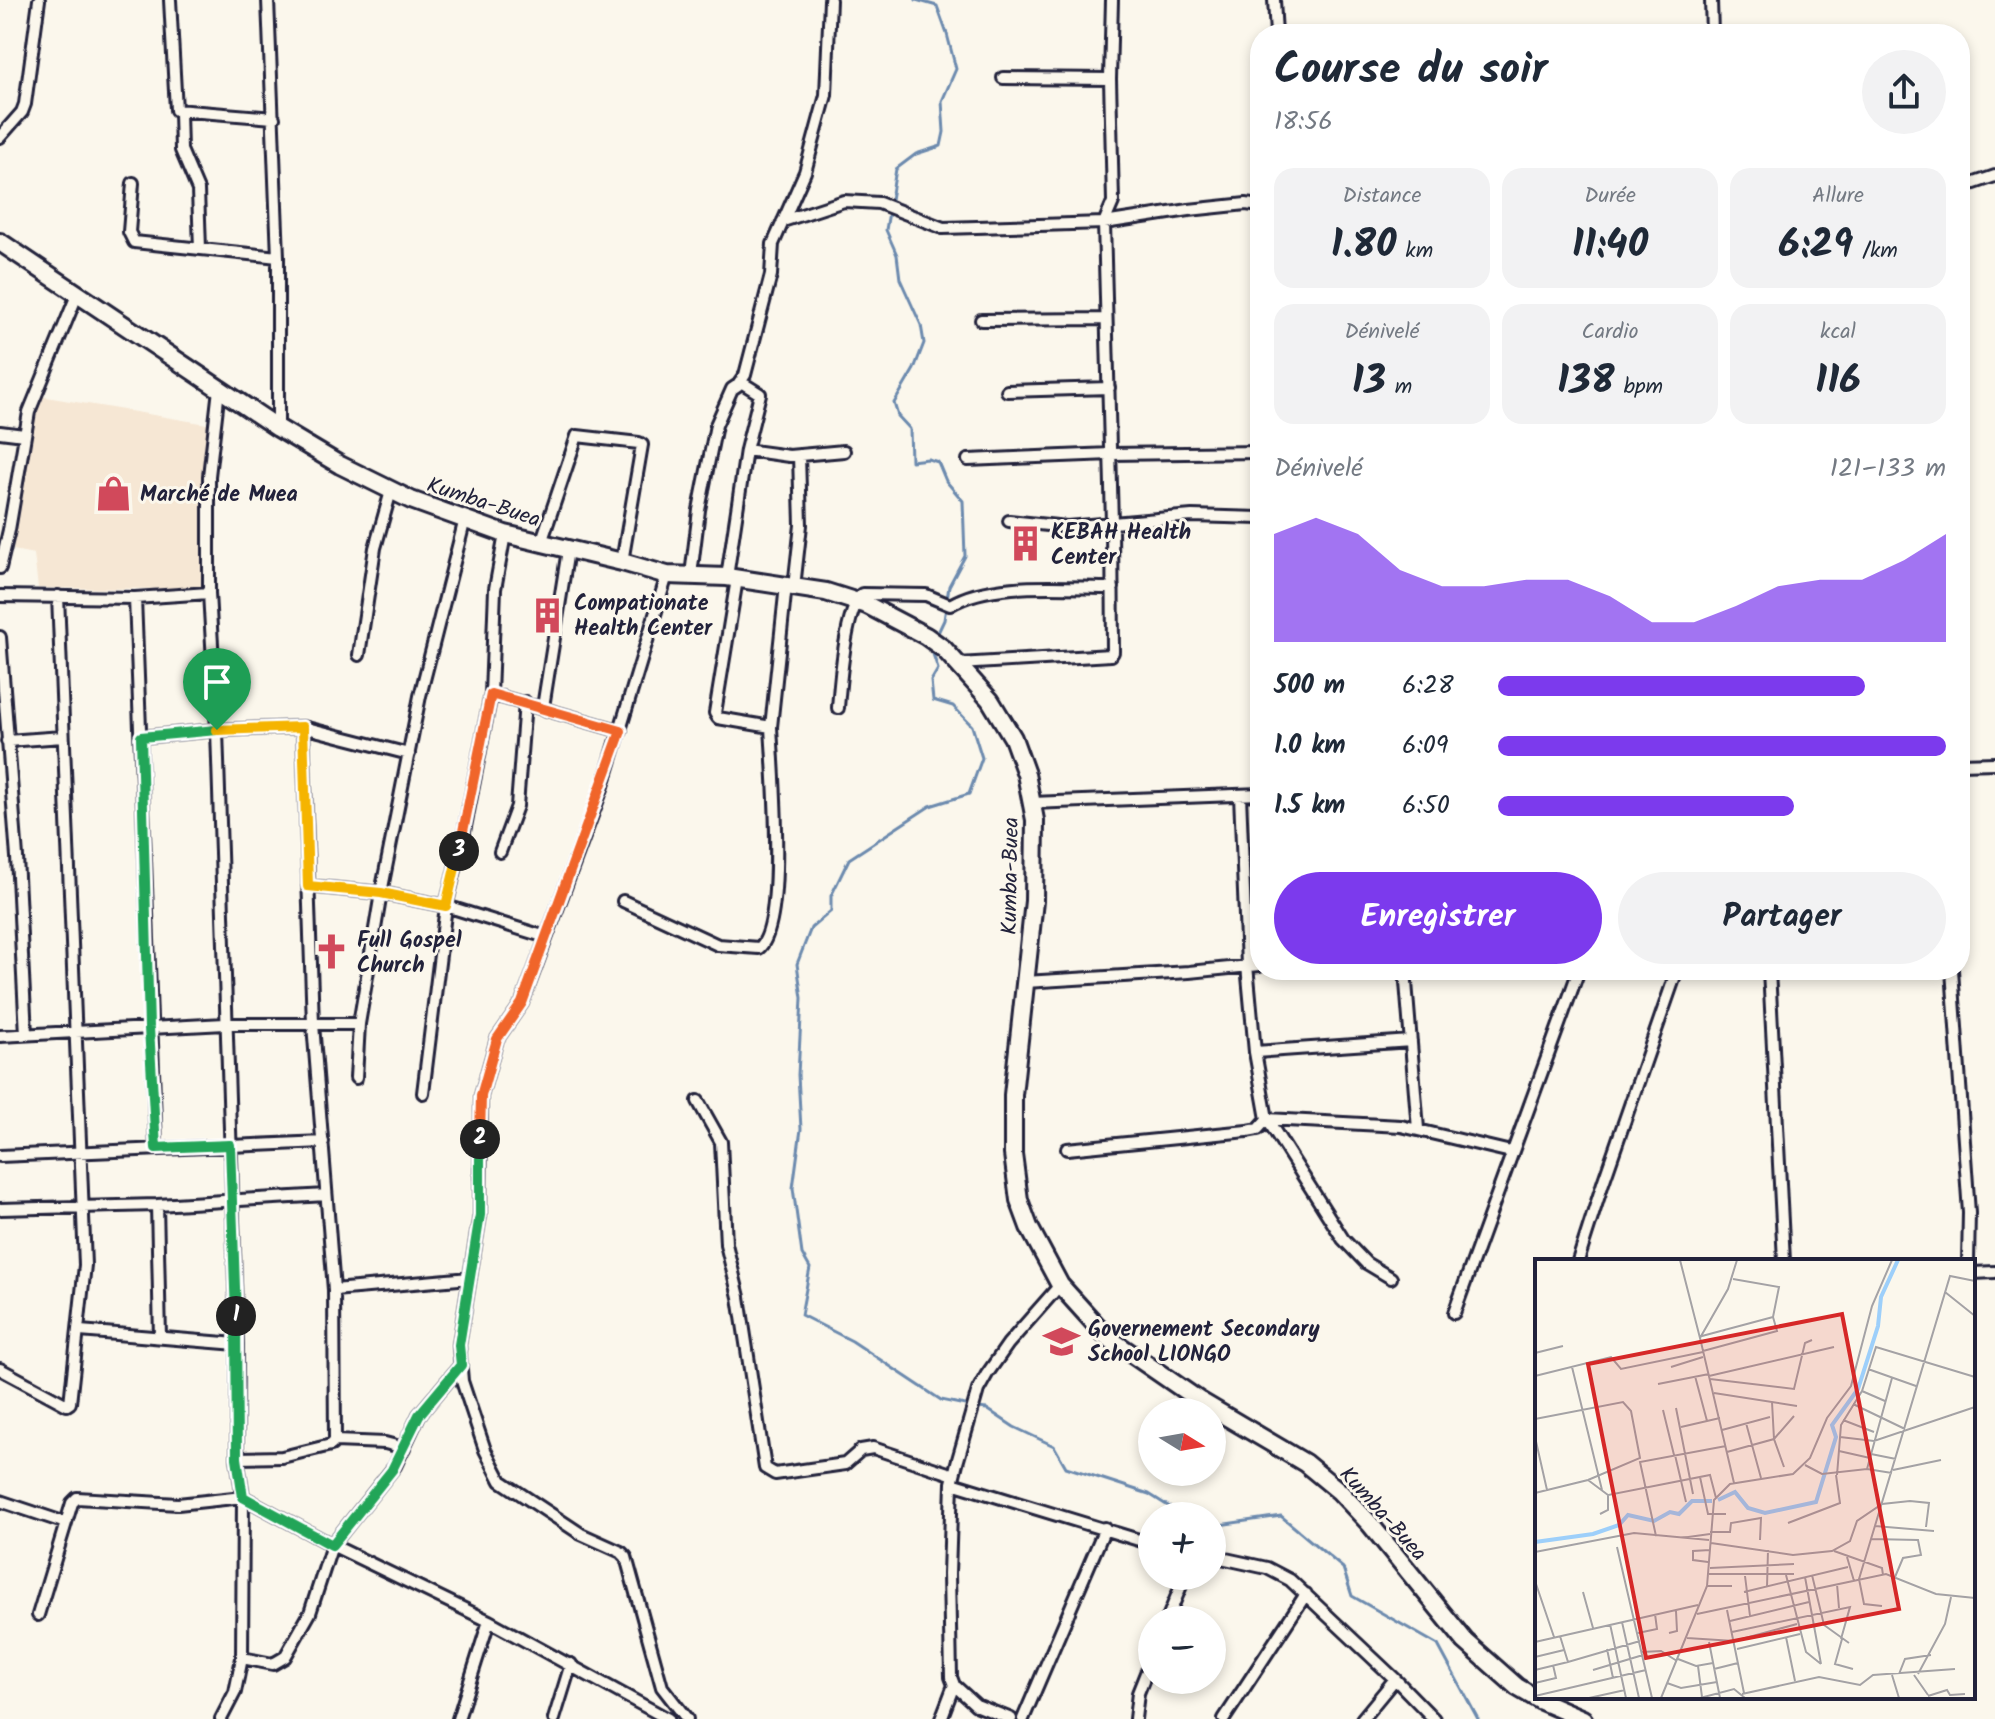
<!DOCTYPE html>
<html lang="fr">
<meta charset="utf-8">
<style>
:root{--surface:#fff;--page:#f2f2f3;--text:#1f2937;--muted:#747a83;--accent:#7c3aed}
body{margin:0;font-family:Kalam,sans-serif;background:var(--page);color:var(--text);height:100vh;display:flex;flex-direction:column;font-size:30px;white-space:nowrap}
*{box-sizing:border-box;margin:0}
p{font-size:26px;color:var(--muted)}
.icon{flex:none;width:44px;height:44px;fill:none;stroke:currentColor;stroke-width:2;stroke-linecap:round;stroke-linejoin:round}
.map{position:relative;flex:1;overflow:hidden}
.details{position:absolute;left:1250px;top:24px;width:720px;height:956px;display:flex;flex-direction:column;background:var(--surface);border-radius:32px;box-shadow:0 4px 12px #0003}
.details>*{flex:none}
.needle{width:52px;rotate:101deg}
.fabs{position:absolute;left:1138px;top:1398px;display:grid;gap:16px}
.fabs a{display:grid;place-items:center;width:88px;height:88px;border-radius:50%;background:var(--surface);box-shadow:0 4px 12px #0003;font-size:40px}
.pin{position:absolute;display:grid;place-items:center;width:68px;height:68px;color:#fff;margin:-82px -34px;border-radius:50% 50% 50% 0;rotate:-45deg;box-shadow:0 0 8px #0007}
.pin .icon{rotate:45deg}
.km{position:absolute;width:40px;height:40px;margin:-20px;border-radius:50%;background:#222;color:#fff;font-size:22px;line-height:40px;text-align:center}
.round{display:grid;place-items:center;flex:none;width:84px;height:84px;border-radius:42px;background:var(--page)}
.head{display:flex;align-items:center;justify-content:space-between;height:136px;padding:0 24px}
h1{font-size:44px;font-weight:700;line-height:60px}
.metrics{display:grid;grid-template-columns:repeat(3,1fr);gap:12px;height:136px;padding:8px 24px}
.metrics div{display:grid;align-content:center;border-radius:20px;background:var(--page);text-align:center}
.metrics b{font-size:40px;font-weight:700}
.metrics small{font-size:22px;font-weight:400}
.metrics p{font-size:22px}
.chart{height:224px;padding:16px 24px}
.chart p{display:flex;justify-content:space-between}
.chart svg{width:100%;height:144px;margin-top:8px;fill:var(--accent);opacity:.7}
.primary-button{display:flex;gap:16px;margin-top:auto;padding:16px 24px}
.primary-button a{flex:1;height:92px;border-radius:48px;background:var(--accent);color:#fff;font-size:32px;font-weight:700;line-height:92px;text-align:center}
.primary-button a+a{background:var(--page);color:var(--text)}
ul{padding:0 24px;list-style:none;font-size:26px}
li{display:grid;grid-template-columns:128px 96px 1fr;align-items:center;height:60px}
li i{height:20px;border-radius:10px;background:var(--accent)}
.map>svg:first-child{display:block}
.built{fill:#f6e7d4}
.lines{fill:none;stroke-linecap:round;stroke-linejoin:round}
.stream{stroke:#6c8aae;stroke-width:3}
.minor-casing{stroke:#22223b;stroke-width:16}
.highway-casing{stroke:#22223b;stroke-width:22}
.minor{stroke:#fbf7ec;stroke-width:10}
.highway{stroke:#fbf7ec;stroke-width:16}
.split-1-casing{stroke:#fff;stroke-width:16}
.split-2-casing{stroke:#fff;stroke-width:16}
.split-3-casing{stroke:#fff;stroke-width:16}
.split-4-casing{stroke:#fff;stroke-width:16}
.split-1{stroke:#22a559;stroke-width:10}
.split-2{stroke:#22a559;stroke-width:10}
.split-3{stroke:#f0652b;stroke-width:10}
.split-4{stroke:#f5b400;stroke-width:10}
.labels{text-anchor:middle;stroke-width:6;stroke-linejoin:round;paint-order:stroke}
.poi-label{font-size:22px;font-weight:bold;fill:#22223b;stroke:#fbf7ec;text-anchor:start}
.street-label{font-size:22px;fill:#22223b;stroke:#fbf7ec}
.inset-river{fill:none;stroke:#9dcffa;stroke-width:4}
.inset-road{fill:none;stroke:#a4a2a5;stroke-width:2}
.view{fill:#d62828;fill-opacity:0.15;stroke:#d62828;stroke-width:4}
.inset-edge{fill:none;stroke:#22223b;stroke-width:4}
</style>
<div class="map">
<svg width="1995" height="1719" viewBox="0 0 1995 1719">
<rect width="100%" height="100%" fill="#fbf7ec"/>
<filter id="ink" filterUnits="userSpaceOnUse"><feTurbulence type="fractalNoise" baseFrequency=".0125" numOctaves="2"/><feDisplacementMap in="SourceGraphic" scale="16" xChannelSelector="R" yChannelSelector="G"/><feConvolveMatrix kernelMatrix="1 2 1 2 8 2 1 2 1" color-interpolation-filters="sRGB"/></filter>
<g filter="url(#ink)">
<path class="built" d="M 40,396 L 207,424 L 207,589 L 38,588 L 34,554 L 13,550 L 28,439 Z"/>
<g class="lines">
<path class="stream" d="M 916,0 L 937,6 L 947,34 L 956,69 L 942,101 L 944,132 L 941,146 L 916,154 L 896,169 L 886,230 L 897,255 L 900,279 L 921,325 L 924,343 L 914,369 L 894,403 L 898,416 L 910,429 L 911,461 L 928,459 L 938,462 L 946,481 L 963,501 L 965,556 L 949,586 L 947,599
M 936,637 L 944,620 L 946,607
M 931,648 L 938,669 L 931,681 L 933,700 L 953,706 L 972,726 L 982,758 L 969,794 L 930,806 L 849,859 L 831,896 L 831,911 L 811,928 L 797,964 L 802,998 L 798,1075 L 801,1129 L 793,1188 L 802,1254 L 810,1268 L 801,1315 L 852,1341 L 941,1400 L 970,1406
M 978,1408 L 987,1409 L 1014,1427 L 1054,1446 L 1066,1467 L 1149,1494 L 1184,1516
M 1212,1526 L 1281,1516 L 1343,1568 L 1352,1596 L 1438,1645 L 1478,1719"/>
<defs>
<path id="minor" d="M 170,0 L 176,110 L 274,118
M 268,0 L 278,257 L 278,428
M 1274,0 L 1276,34
M 1711,0 L 1712,34
M 1003,78 L 1110,79
M 180,112 L 181,150 L 198,190 L 200,249
M 0,137 L 22,112 L 25,104 L 39,0
M 133,183 L 129,232 L 134,242 L 278,257
M 1960,188 L 1995,176
M 783,221 L 844,201 L 879,203 L 943,228 L 1104,223 L 1189,210 L 1246,204 L 1260,206
M 981,320 L 1106,319
M 219,389 L 209,476 L 209,593 L 217,730 L 237,1344 L 237,1458 L 243,1497 L 242,1658 L 235,1692 L 221,1719
M 1007,391 L 1109,388
M 0,432 L 24,435
M 746,450 L 789,456 L 844,451
M 968,460 L 1111,454 L 1260,452
M 1009,521 L 1067,527 L 1192,516 L 1260,518
M 541,543 L 577,436 L 639,443 L 642,445 L 622,562
M 0,568 L 9,530 L 29,412 L 77,295
M 667,575 L 603,786 L 522,1003 L 497,1039 L 481,1096 L 480,1215 L 459,1345 L 462,1381 L 485,1450 L 501,1481 L 581,1534 L 621,1552 L 626,1557 L 662,1687 L 687,1719
M 691,575 L 699,510 L 716,425 L 732,389 L 738,385 L 745,375 L 771,275 L 773,244 L 805,172 L 826,95 L 830,0
M 727,577 L 746,450 L 760,394 L 741,382
M 794,587 L 801,525 L 799,455
M 0,596 L 135,598 L 209,593
M 135,598 L 156,1148
M 0,637 L 17,857 L 26,1034
M 359,655 L 375,548 L 391,491
M 958,664 L 1111,655 L 1113,652 L 1112,523 L 1104,223 L 1113,202 L 1110,79 L 1112,0
M 491,694 L 621,731
M 543,707 L 568,550
M 838,708 C 840,682 845,612 862,594 L 926,595 L 950,605 C 991,580 1064,588 1113,588
M 303,727 L 313,1024 L 334,1290 L 335,1441
M 771,727 L 786,585
M 141,737 L 217,730 L 303,727 L 409,754
M 7,741 L 63,737
M 1960,764 L 1995,763
M 1240,795 L 1247,965 L 1255,1052 L 1267,1119 L 1343,1239 L 1366,1263 L 1391,1278
M 1032,803 L 1260,794
M 500,852 L 517,806 L 525,702
M 308,886 L 381,893 L 446,906 L 546,937
M 623,901 L 718,945 L 759,948 C 787,926 773,767 771,727 L 718,718 L 715,713 L 737,579
M 1405,970 L 1418,1129
M 1769,970 L 1784,1261
M 1952,970 L 1969,1213 L 1968,1261
M 1025,982 L 1189,972 L 1260,965
M 0,1036 L 225,1024 L 359,1024
M 1255,1052 L 1411,1041
M 356,1078 L 359,1024 L 381,893 L 420,696 L 465,519
M 423,1093 L 446,906 L 463,837 L 491,694 L 495,589 L 505,534
M 698,1101 L 721,1142 L 726,1244 L 739,1297 L 765,1468 L 775,1474 L 845,1464 L 861,1450 L 873,1448 L 954,1475
M 1067,1149 L 1247,1131 L 1258,1129 L 1267,1119 L 1401,1126 L 1511,1152
M 0,1156 L 323,1142
M 157,1205 L 160,1337
M 0,1209 L 157,1205 L 326,1195
M 1578,1261 L 1603,1183 L 1677,970
M 1973,1273 L 1995,1272
M 334,1290 L 470,1278
M 1454,1313 L 1579,970
M 80,1331 L 237,1344
M 0,1369 L 67,1405 L 70,1403 L 85,1265 L 58,596
M 237,1458 L 282,1457 L 331,1445 L 335,1441 L 385,1443 L 404,1448
M 952,1483 L 1152,1544
M 0,1501 L 66,1523
M 1212,1556 L 1267,1568 L 1290,1580 L 1395,1679 L 1434,1719
M 38,1615 L 72,1503 L 77,1498 L 178,1504 L 243,1497 L 332,1545 L 489,1621 L 668,1719
M 1167,1620 L 1185,1576
M 242,1658 L 273,1664 L 285,1657 L 310,1613 L 332,1545 L 395,1466 L 419,1415 L 461,1365
M 954,1685 L 976,1705 L 1011,1719
M 458,1719 L 489,1621
M 554,1719 L 571,1664
M 941,1719 L 954,1685 L 951,1677 L 949,1574 L 952,1483 L 957,1463 L 978,1390 L 987,1374 L 1008,1344 L 1060,1285
M 1023,1719 L 1105,1528
M 1135,1719 L 1138,1693 L 1152,1658
M 1224,1719 L 1306,1594
M 1362,1719 L 1395,1679"/>
<path id="highway" d="M 0,242 L 278,428 L 340,465 L 411,500 L 505,534 L 622,562 L 667,575 L 727,577 L 826,592 L 867,605 L 926,636 L 944,649 L 990,700 L 1013,738 L 1026,774 L 1035,820 L 1034,901 L 1013,1095 L 1013,1154 L 1019,1200 L 1029,1227 L 1060,1285 L 1107,1337 L 1200,1401 L 1305,1463 L 1339,1491 L 1370,1524 L 1465,1641 L 1517,1687 L 1541,1701 L 1583,1719"/>
</defs>
<use href="#minor" class="minor-casing"/>
<use href="#highway" class="highway-casing"/>
<use href="#minor" class="minor"/>
<use href="#highway" class="highway"/>
</g>
</g>
<g class="lines" filter="url(#ink)">
<defs>
<path id="split-1" d="M 217,730 L 141,737 L 149,1028 L 156,1148 L 230,1145 L 236,1316"/>
<path id="split-2" d="M 236,1316 L 237,1458 L 243,1497 L 332,1545 L 392,1470 L 419,1415 L 461,1365 L 459,1345 L 480,1215 L 480,1139"/>
<path id="split-3" d="M 459,851 L 491,694 L 621,731 L 522,1003 L 497,1039 L 481,1096 L 480,1139"/>
<path id="split-4" d="M 217,730 L 303,727 L 308,886 L 381,893 L 446,906 L 459,851"/>
</defs>
<use href="#split-1" class="split-1-casing"/>
<use href="#split-2" class="split-2-casing"/>
<use href="#split-3" class="split-3-casing"/>
<use href="#split-4" class="split-4-casing"/>
<use href="#split-1" class="split-1"/>
<use href="#split-2" class="split-2"/>
<use href="#split-3" class="split-3"/>
<use href="#split-4" class="split-4"/>
</g>
<defs>
<symbol id="shop-bare" viewBox="-9 -9 18 18"><path d="M-5-2.5h2.3a2.7 3.5 0 0 1 5.4 0H5L5.5 6h-11ZM-1.5-2.5h3a1.5 2.3 0 0 0-3 0Z" fill="#d1495b" stroke="#fbf7ec" stroke-width="2.5" paint-order="stroke"/></symbol>
<symbol id="building-bare" viewBox="-9 -9 18 18"><path d="M-4-6H4V6H1V3H-1V6H-4ZM-2.5-4.3h1.7v1.8h-1.7ZM.8-4.3h1.7v1.8H.8ZM-2.5-1h1.7V.8h-1.7ZM.8-1h1.7V.8H.8Z" fill="#d1495b" stroke="#fbf7ec" stroke-width="2.5" paint-order="stroke"/></symbol>
<symbol id="church-bare" viewBox="-9 -9 18 18"><path d="M-1.2-6h2.4v3.5h3.3v2.4h-3.3V6h-2.4V-.1h-3.3v-2.4h3.3Z" fill="#d1495b" stroke="#fbf7ec" stroke-width="2.5" paint-order="stroke"/></symbol>
<symbol id="school-bare" viewBox="-9 -9 18 18"><path d="M0-5L7-2L0 1L-7-2ZM-4 1L0 2.5L4 1V4Q0 6-4 4Z" fill="#d1495b" stroke="#fbf7ec" stroke-width="2.5" paint-order="stroke"/></symbol>
</defs>
<g fill-rule="evenodd">
<use href="#shop-bare" x="88" y="468" width="51" height="51"/>
<use href="#building-bare" x="1000" y="518" width="51" height="51"/>
<use href="#building-bare" x="522" y="590" width="51" height="51"/>
<use href="#church-bare" x="306" y="926" width="51" height="51"/>
<use href="#school-bare" x="1036" y="1316" width="51" height="51"/>
</g>
<g class="labels">
<g class="poi-label">
<text x="140" y="501">Marché de Muea</text>
<text x="1051" y="539">KEBAH Health<tspan x="1051" dy="25">Center</tspan></text>
<text x="574" y="610">Compationate<tspan x="574" dy="25">Health Center</tspan></text>
<text x="357" y="947">Full Gospel<tspan x="357" dy="25">Church</tspan></text>
<text x="1088" y="1336">Governement Secondary<tspan x="1088" dy="25">School LIONGO</tspan></text>
</g>
<g class="street-label">
<text transform="translate(484 501) rotate(18)" y="8">Kumba-Buea</text>
<text transform="translate(1009 876) rotate(-89)" y="8">Kumba-Buea</text>
<text transform="translate(1384 1513) rotate(48)" y="8">Kumba-Buea</text>
</g>
</g>
<g transform="translate(1535 1259)">
<rect width="440" height="440" fill="#fbf7ec"/>
<path class="inset-river" d="M 183,241 L 200,233 L 213,249 L 230,254 L 281,243 L 301,178 L 297,166 L 323,130 L 343,67 L 346,38 L 363,1M 0,283 L 58,275 L 84,266 L 93,256 L 119,262 L 135,253 L 144,255 L 157,242 L 177,242"/>
<path class="inset-road" d="M 145,1 L 165,79M 410,33 L 440,57M 167,77 L 238,58M 168,92 L 242,72 L 238,58 L 244,28 L 198,20M 0,94 L 28,87M 37,108 L 67,231M 136,108 L 168,98M 333,110 L 381,127M 0,117 L 76,98 L 86,110 L 168,93M 160,117 L 172,162M 174,117 L 299,88M 175,120 L 259,130 L 270,84 L 277,81M 123,125 L 174,115M 327,132 L 350,142M 179,134 L 262,147M 237,143 L 239,180 L 249,208M 318,145 L 370,170M 141,149 L 158,235M 128,151 L 139,196M 0,160 L 88,143 L 96,152 L 105,199 L 53,221 L 0,234M 308,161 L 339,173M 211,164 L 226,219M 146,168 L 185,159M 187,171 L 235,158M 0,178 L 12,231M 305,178 L 339,182 L 440,148M 304,192 L 335,199M 192,193 L 239,180 L 259,157M 336,195 L 361,200M 140,196 L 151,243M 270,206 L 287,215 L 332,210 L 357,214M 332,210 L 357,119M 358,211 L 406,201M 302,216 L 306,166 L 327,132 L 341,88 L 440,118M 165,218 L 173,255 L 191,255M 53,221 L 73,236M 199,224 L 165,79 L 193,30 L 202,1M 65,255 L 73,251 L 73,236 L 175,216 L 181,239M 253,264 L 305,244 L 301,216M 340,267 L 399,272M 175,273 L 195,273 L 196,264 L 226,259 L 225,281M 121,277 L 105,203 L 191,187M 146,279 L 175,275M 336,280 L 383,281 L 386,296 L 368,299 L 360,318M 176,284 L 258,296 L 297,292 L 315,282 L 322,262 L 347,245 L 375,242 L 394,244 L 391,268M 82,288 L 117,439M 299,292 L 347,309 L 348,316M 0,293 L 99,274 L 174,281M 312,298 L 319,322M 173,303 L 158,301 L 158,292 L 175,291M 175,309 L 259,305M 174,315 L 259,315M 251,316 L 271,393 L 286,405M 277,316 L 289,366 L 314,384M 210,317 L 215,357M 270,318 L 286,405M 0,322 L 19,378M 302,325 L 304,349M 172,327 L 197,327M 232,328 L 233,291M 48,333 L 58,369M 209,333 L 313,308M 347,347 L 329,345 L 324,320 L 336,280 L 415,17 L 440,22M 192,351 L 209,434M 162,355 L 351,315 L 401,335 L 440,339M 195,362 L 274,343M 87,363 L 104,439M 75,365 L 91,439M 197,373 L 315,348 L 306,380M 103,374 L 122,370 L 120,355M 134,374 L 142,372 L 141,352M 25,377 L 33,403 L 105,382M 251,378 L 260,422M 152,379 L 199,382 L 262,365M 307,380 L 300,405 L 318,410M 0,383 L 163,346M 174,383 L 185,439M 72,390 L 78,419M 202,390 L 265,375M 107,393 L 126,392 L 142,402M 0,398 L 29,391M 143,400 L 161,407 L 178,404M 163,407 L 167,438M 179,410 L 203,404M 0,411 L 33,403M 58,411 L 108,396M 364,415 L 370,400 L 396,396M 383,415 L 410,365 L 416,338M 357,416 L 364,439M 379,416 L 393,436M 0,424 L 21,419 L 18,406M 132,424 L 146,429 L 182,423M 207,435 L 284,418 L 325,426 L 338,416 L 420,410M 0,437 L 111,411M 393,437 L 412,431 L 415,436 L 430,435M 54,439 L 90,431M 126,439 L 172,327 L 179,241 L 195,225 L 258,215 L 275,199 L 292,159 L 316,127 L 337,47 L 357,1M 165,439 L 199,430 L 210,439"/>
<path class="view" d="M 307,55 L 364,350 L 111,399 L 53,105 Z"/>
<rect width="440" height="440" class="inset-edge"/>
</g>
</svg>
<div class="fabs">
<a><svg class="needle" viewBox="-14 -14 28 28"><path d="M0-13l5 13h-10z" fill="#e53935"/><path d="M0 13l5-13h-10z" fill="#747a83"/></svg></a>
<a>+</a>
<a>−</a>
</div>
<div class="pin" style="left:217px;top:730px;background:#1e9e55"><svg class="icon" aria-label="arrive" viewBox="0 0 24 24"><path d="M6 21V4h12l-3 4 3 4H6"/></svg></div>
<b class="km" style="left:236px;top:1316px">1</b>
<b class="km" style="left:480px;top:1139px">2</b>
<b class="km" style="left:459px;top:851px">3</b>
<section class="details">
<div class="head"><div><h1>Course du soir</h1><p>18:56</p></div><a class="round"><svg class="icon" aria-label="share" viewBox="0 0 24 24"><path d="M12 15V3M7 8l5-5 5 5M5 13v7h14v-7"/></svg></a></div>
<div class="metrics">
<div><p>Distance</p><b>1.80<small> km</small></b></div>
<div><p>Durée</p><b>11:40</b></div>
<div><p>Allure</p><b>6:29<small> /km</small></b></div>
</div>
<div class="metrics">
<div><p>Dénivelé</p><b>13<small> m</small></b></div>
<div><p>Cardio</p><b>138<small> bpm</small></b></div>
<div><p>kcal</p><b>116</b></div>
</div>
<div class="chart"><p><span>Dénivelé</span>121–133 m</p>
<svg viewBox="0 0 160 44" preserveAspectRatio="none"><path d="M0 44V11L10 6L20 11L30 22L40 27L50 27L60 25L70 25L80 30L90 38L100 38L110 33L120 27L130 25L140 25L150 19L160 11V44z"/></svg>
</div>
<ul>
<li><b>500 m</b>6:28<i style="width:82%"></i></li>
<li><b>1.0 km</b>6:09<i style="width:100%"></i></li>
<li><b>1.5 km</b>6:50<i style="width:66%"></i></li>
</ul>
<div class="primary-button"><a>Enregistrer</a><a>Partager</a></div>
</section>
</div>
